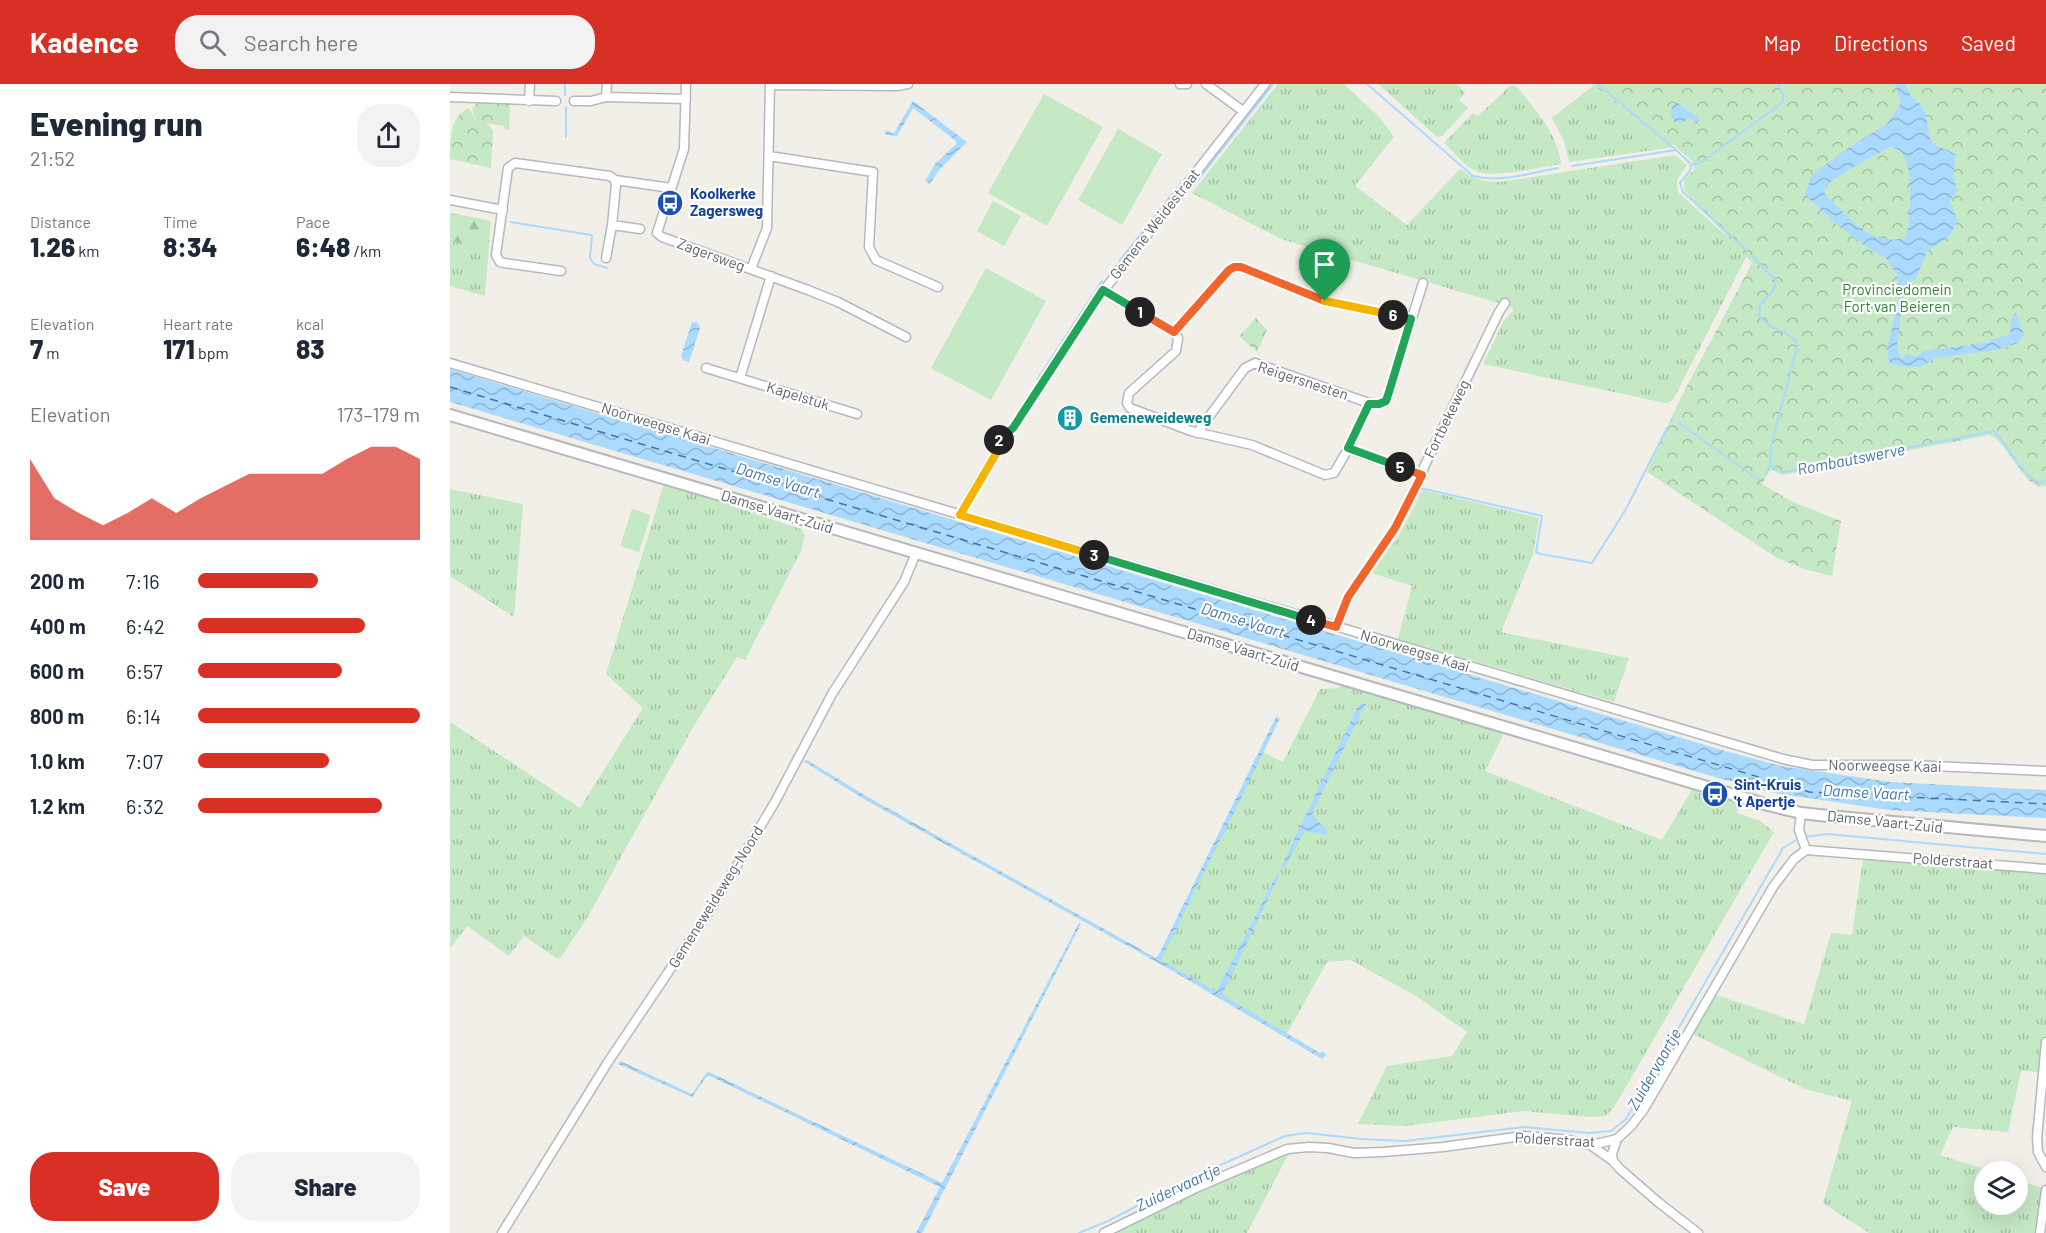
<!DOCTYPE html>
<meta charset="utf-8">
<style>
:root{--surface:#fff;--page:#f2f2f3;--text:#1f2937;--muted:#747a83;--accent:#d93025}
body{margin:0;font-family:Barlow,sans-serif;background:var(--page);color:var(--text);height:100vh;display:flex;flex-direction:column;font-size:22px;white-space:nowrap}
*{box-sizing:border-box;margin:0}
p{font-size:20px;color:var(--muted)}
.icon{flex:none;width:33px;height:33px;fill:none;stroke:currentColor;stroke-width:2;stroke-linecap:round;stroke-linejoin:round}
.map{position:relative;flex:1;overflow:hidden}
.drawer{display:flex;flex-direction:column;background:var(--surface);width:450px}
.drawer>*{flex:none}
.fabs{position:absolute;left:1524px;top:1077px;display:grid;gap:12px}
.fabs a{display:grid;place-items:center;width:54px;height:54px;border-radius:50%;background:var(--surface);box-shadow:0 6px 24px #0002;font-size:30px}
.pin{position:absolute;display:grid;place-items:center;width:51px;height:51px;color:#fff;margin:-62px -26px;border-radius:50% 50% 50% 0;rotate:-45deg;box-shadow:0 0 6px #0007}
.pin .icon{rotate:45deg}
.km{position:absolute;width:30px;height:30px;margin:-15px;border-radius:50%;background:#222;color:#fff;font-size:16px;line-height:30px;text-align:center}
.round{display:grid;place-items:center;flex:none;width:63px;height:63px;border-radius:24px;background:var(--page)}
.summary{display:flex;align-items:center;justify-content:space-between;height:102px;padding:0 30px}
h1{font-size:33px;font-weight:800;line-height:45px}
.metrics{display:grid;grid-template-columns:repeat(3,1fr);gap:9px;height:102px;padding:6px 30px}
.metrics div{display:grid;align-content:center}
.metrics b{font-size:26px;font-weight:800}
.metrics small{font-size:16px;font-weight:400}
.metrics p{font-size:16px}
.chart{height:168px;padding:12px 30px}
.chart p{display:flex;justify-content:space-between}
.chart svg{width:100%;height:108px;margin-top:6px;fill:var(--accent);opacity:.7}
.primary-button{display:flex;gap:12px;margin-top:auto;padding:12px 30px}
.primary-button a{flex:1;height:69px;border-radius:24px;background:var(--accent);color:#fff;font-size:24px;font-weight:800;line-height:69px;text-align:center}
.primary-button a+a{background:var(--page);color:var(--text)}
ul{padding:0 30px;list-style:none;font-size:20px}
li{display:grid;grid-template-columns:96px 72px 1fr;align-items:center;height:45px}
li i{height:15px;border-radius:8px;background:var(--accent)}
header{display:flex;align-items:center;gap:36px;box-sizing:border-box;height:84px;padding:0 30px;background:var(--accent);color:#fff}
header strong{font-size:28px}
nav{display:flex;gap:33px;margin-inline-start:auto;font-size:21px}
.search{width:420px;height:54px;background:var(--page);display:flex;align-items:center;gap:15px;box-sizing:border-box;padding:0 21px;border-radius:24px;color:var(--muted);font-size:22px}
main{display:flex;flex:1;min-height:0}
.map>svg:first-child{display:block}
.grass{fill:url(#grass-tufts)}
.forest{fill:url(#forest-firs)}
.park{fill:url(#park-crowns)}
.pitch{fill:#c5e8c5}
.water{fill:url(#water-waves);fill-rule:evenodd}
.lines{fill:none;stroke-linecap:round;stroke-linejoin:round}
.stream{stroke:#aadaff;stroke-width:2}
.ferry{stroke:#4174aa;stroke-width:1.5;stroke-dasharray:8 6;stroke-linecap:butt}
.minor-casing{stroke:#b5b8bc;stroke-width:11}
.tertiary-casing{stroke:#b5b8bc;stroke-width:14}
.minor{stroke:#fff;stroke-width:8}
.tertiary{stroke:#fff;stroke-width:10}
.split-1-casing{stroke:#fff;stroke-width:12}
.split-2-casing{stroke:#fff;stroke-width:12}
.split-3-casing{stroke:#fff;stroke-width:12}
.split-4-casing{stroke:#fff;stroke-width:12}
.split-5-casing{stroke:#fff;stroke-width:12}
.split-6-casing{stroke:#fff;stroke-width:12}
.split-7-casing{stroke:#fff;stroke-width:12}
.split-1{stroke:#f0652b;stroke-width:8}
.split-2{stroke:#22a559;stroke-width:8}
.split-3{stroke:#f5b400;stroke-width:8}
.split-4{stroke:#22a559;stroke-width:8}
.split-5{stroke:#f0652b;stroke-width:8}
.split-6{stroke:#22a559;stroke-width:8}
.split-7{stroke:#f5b400;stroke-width:8}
.labels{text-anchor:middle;stroke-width:4.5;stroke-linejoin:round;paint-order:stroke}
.transit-label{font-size:15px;font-weight:bold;fill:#164399;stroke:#fff;text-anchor:start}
.street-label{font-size:15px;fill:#5f6368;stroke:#fff}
.park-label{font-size:15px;fill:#348238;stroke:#fff}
.culture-label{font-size:15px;font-weight:bold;fill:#0d838f;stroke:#fff;text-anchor:start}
.water-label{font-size:16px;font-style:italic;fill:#4174aa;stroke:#fff}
</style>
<header>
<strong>Kadence</strong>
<div class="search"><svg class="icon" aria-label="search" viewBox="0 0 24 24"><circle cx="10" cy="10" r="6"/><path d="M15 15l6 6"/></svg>Search here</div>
<nav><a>Map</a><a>Directions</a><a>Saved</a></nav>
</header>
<main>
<section class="drawer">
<div class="summary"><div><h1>Evening run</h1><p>21:52</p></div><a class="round"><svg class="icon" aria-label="share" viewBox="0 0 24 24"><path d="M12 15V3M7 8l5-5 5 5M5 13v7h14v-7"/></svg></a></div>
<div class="metrics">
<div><p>Distance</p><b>1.26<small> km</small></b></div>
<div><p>Time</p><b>8:34</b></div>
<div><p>Pace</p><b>6:48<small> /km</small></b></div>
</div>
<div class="metrics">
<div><p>Elevation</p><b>7<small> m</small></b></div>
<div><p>Heart rate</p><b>171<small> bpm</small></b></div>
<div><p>kcal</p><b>83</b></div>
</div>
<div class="chart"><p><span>Elevation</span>173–179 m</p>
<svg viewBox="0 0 160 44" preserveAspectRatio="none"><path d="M0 44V11L10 27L20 33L30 38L40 33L50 27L60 33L70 27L80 22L90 17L100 17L110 17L120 17L130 11L140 6L150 6L160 11V44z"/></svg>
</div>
<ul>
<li><b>200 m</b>7:16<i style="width:54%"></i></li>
<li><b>400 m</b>6:42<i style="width:75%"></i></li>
<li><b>600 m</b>6:57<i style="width:65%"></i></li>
<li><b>800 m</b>6:14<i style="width:100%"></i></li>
<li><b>1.0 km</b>7:07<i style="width:59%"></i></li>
<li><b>1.2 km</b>6:32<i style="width:83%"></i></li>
</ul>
<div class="primary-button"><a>Save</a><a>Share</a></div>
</section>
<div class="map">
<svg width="1596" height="1149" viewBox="0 0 1596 1149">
<defs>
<pattern id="grass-tufts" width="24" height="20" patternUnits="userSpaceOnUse" patternTransform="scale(1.5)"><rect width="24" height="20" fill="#c5e8c5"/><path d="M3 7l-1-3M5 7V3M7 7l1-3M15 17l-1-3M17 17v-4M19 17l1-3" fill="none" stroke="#a3c0a4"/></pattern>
<pattern id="forest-firs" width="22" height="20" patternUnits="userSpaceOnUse" patternTransform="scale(1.5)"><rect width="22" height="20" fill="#c5e8c5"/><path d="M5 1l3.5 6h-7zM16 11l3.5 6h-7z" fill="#a3c0a4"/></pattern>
<pattern id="park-crowns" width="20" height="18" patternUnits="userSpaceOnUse" patternTransform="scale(1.5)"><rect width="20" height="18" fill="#c5e8c5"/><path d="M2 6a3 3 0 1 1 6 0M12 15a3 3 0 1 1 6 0" fill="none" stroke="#a3c0a4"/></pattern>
<pattern id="water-waves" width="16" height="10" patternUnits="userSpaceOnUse" patternTransform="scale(1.5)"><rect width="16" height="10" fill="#aadaff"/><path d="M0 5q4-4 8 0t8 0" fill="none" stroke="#8eb4d2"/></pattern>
</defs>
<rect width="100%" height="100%" fill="#f1efe8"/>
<path class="grass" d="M 828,0 L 894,0 L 931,35 L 944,53 L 905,102 L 957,141 L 1010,85 C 1024,95 1033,98 1050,98 L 1225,71 L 1237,81 L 1227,96 L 1228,108 L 1297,171 L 1224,314 L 1220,318 L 1215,319 L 1033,280 L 1054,236 L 1063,227 L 1062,223 L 831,155 L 742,109 Z
M 928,0 L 1007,0 L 1015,9 L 1009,16 L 1018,24 L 992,52 L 987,53 Z
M 1061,1 L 1067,3 C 1086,27 1107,48 1111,80 C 1088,83 1047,95 1026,87 C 1014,82 1004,68 994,59 L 1023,29 L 1028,32 Z
M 1144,1 L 1218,64 L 1119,78 L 1114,57 L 1102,34 Z
M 0,129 L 41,137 L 35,212 L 0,202 Z
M 214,400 L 351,445 L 355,451 L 351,467 L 295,576 L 287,573 L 242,645 L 137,834 L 111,873 L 108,875 L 74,852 L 59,872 L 17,842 L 0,865 L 0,638 L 130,724 L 193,624 L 156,590 Z
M 0,405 L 73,420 L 64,533 L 0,492 Z
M 973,406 L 1089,434 L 1083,470 L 1051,548 L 1179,574 L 1164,618 L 948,555 L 962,502 L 922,489 L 949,451 Z
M 896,599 L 1055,647 L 1035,687 L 1212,756 L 1244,702 L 1291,716 L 1287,729 L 1310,737 L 1324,748 L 1163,1025 L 1155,1032 L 1139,1033 L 1073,1027 L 955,1042 L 908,1040 L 937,982 L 1002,972 L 1017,948 L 966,912 L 901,876 L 877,878 L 835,953 L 709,876 L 811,667 L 833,678 L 870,605 L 888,604 Z
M 1413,775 L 1582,783 L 1596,785 L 1596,988 L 1571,987 L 1558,1048 L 1503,1043 L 1490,1071 L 1540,1087 L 1534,1088 L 1534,1120 L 1568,1120 L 1568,1096 L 1594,1105 L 1587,1149 L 1419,1149 L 1373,1119 L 1402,1017 L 1355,1005 L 1241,949 L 1263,910 L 1354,940 L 1381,849 L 1402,851 Z
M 839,1069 L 797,1149 L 662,1149 L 742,1108 Z"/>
<path class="forest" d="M 0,129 L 32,135 L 29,164 L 0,156 Z"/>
<path class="park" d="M 1143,0 L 1596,0 L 1596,402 L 1589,403 L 1579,397 L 1547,355 L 1539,351 L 1332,391 L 1321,385 L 1312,400 L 1341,417 L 1391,437 L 1382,492 L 1354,485 L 1327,474 L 1197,388 L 1230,315 L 1302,179 L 1235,107 C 1231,95 1238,93 1245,85 L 1243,78 L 1223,60 L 1218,64 Z
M 28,18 L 60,20 L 59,46 L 55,45 L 54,42 L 36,39 L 43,46 L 41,84 L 0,75 C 0,55 0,32 19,24 L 27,38 L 22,25 Z
M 806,234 L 817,246 L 807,268 L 789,252 Z"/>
<path class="pitch" d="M 594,10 L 653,43 L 597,142 L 538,109 Z
M 668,45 L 712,70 L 672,141 L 628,116 Z
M 543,117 L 571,132 L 554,162 L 527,147 Z
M 536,184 L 596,217 L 541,316 L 481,284 Z
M 182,425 L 201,431 L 189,468 L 170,462 Z"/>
<path class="water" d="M 1445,0 L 1456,0 C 1460,17 1464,11 1472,23 C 1480,33 1475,51 1484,60 C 1490,65 1499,65 1506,71 L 1503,93 L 1508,107 L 1499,117 L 1508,136 L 1500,151 L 1494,156 L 1478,166 L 1466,194 L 1454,204 L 1447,263 L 1451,275 L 1457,270 L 1467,272 L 1475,267 L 1534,259 L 1560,250 L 1562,232 L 1566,229 L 1574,251 L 1568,259 L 1546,266 L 1485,274 L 1473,282 L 1460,283 L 1441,280 L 1438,276 L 1438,260 L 1449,215 L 1448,192 L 1435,173 L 1421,166 L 1382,137 L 1355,110 L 1362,91 L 1398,64 L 1437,40 L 1451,19 ZM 1440,63 C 1441,63 1449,66 1449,66 C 1465,78 1461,136 1456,153 C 1423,166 1396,130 1375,110 L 1374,106 C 1382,92 1424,72 1440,63 Z
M 463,17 L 517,58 L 489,86 L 480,100 L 475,97 L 485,80 L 506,60 L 506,57 L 463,24 L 447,52 L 435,50 L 436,46 L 444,49 Z
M 1228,19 L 1247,33 L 1249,36 L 1246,40 L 1240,34 L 1230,39 L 1225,38 C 1220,32 1219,25 1225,20 Z
M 242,238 L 248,239 L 250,244 L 239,278 L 233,276 L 231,272 Z
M 0,285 L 1275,667 L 1331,682 L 1441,698 L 1596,706 L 1596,734 L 1439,726 L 1325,709 L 1268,694 L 0,318 Z
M 912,619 L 916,620 L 914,623 L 862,730 L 878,748 L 876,751 L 855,747 L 835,782 L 831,783 L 907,624 Z
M 826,633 L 830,634 L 777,743 L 776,748 L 772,752 L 711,876 L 765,907 L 767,906 L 827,790 L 830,790 L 773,909 L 774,912 L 870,969 L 873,967 L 876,971 L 872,975 L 728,890 L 414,715 L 353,677 L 357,676 L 416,712 L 706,874 L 708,872 Z
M 629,839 L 631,840 L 472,1149 L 466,1149 L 490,1103 L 260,992 L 257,992 L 242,1013 L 168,980 L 170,977 L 242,1010 L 257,988 L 259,988 L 492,1099 Z"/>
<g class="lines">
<path class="stream" d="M 115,0 L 115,11
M 917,0 L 1023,92 C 1051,99 1080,89 1108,84
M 1148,0 L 1226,66
M 116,23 L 116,53
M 1241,81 L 1250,79 L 1333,18 L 1333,11 L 1328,0
M 1122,82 L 1226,66 L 1241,80 L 1240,87 L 1230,99 L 1233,108 L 1297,167
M 741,105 L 823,0
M 61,138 L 141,151 L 142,152 L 140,174 L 144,180 L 157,184
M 686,156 L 731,99
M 1303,173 L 1326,197 L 1323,207 L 1310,221 L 1309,231 C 1317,247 1340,246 1348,260 L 1321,362 L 1320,381 L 1334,388 L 1544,347 C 1559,363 1570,390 1590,399 L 1596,396
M 670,176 L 683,160
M 659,189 L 665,182
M 587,296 L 652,197
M 1221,336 L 1224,336
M 1229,339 L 1309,396 L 1310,394
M 1316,389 L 1320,381
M 970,404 L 1092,432 L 1086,468 L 1090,470 L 1142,479 L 1176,425 L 1217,344
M 518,406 L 541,369
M 1354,753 L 1377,750 L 1596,770
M 629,1149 L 658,1137 L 737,1096 L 835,1052 L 856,1049 L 912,1055 L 955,1057 L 1074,1043 L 1139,1049 L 1161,1047 L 1176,1035 L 1333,764 L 1348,755"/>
<path class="ferry" d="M 0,303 L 1359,708 L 1596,720"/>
<defs>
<path id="minor" d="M 236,0 L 234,65 L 207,149 L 212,153 L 358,206 L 388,218 L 456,253
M 730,0 L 737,0
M 756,0 L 793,27
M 320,1 L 447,2 L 458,0
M 0,13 L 106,17
M 156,13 L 157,0
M 79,17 L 80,0
M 124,17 L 141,17 L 156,13 L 236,15
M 319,72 L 423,88 L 419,163 L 426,176 L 488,203
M 165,96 L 221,104
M 0,116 L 53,126
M 162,141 L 190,145
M 301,185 L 317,144 L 320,0
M 111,187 L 54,179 L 50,178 L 46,171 L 58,84 L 65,79 L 160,92 L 165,96 L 166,101 L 162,141 L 156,174
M 653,206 L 665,214 L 724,248
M 724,248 L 728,254 L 726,267 L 679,309 L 677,319 L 680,324 L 741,347 L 802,361 L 875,391 L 884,389 L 898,365 L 972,391
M 724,248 L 779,186 L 784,183 L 791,183 L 875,217 L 961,235
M 0,279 L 1333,675 L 1362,681 L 1460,681 L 1596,687
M 256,284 L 407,330
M 290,294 L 321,192
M 747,349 L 795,284 L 805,279 L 919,319
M 898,365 L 919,319 L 929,320 L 936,317 L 973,199
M 510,431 L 547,368 L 548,357 L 554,354 L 563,344 L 640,224 L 815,0
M 886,543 L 898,513 L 945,444 L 967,403 L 974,383 L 1049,228 L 1055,219
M 1351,729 L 1349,746 L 1356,766
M 1596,958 L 1587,1054 L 1588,1068 L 1596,1083
M 1167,1055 L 1162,1070 L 1163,1077 L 1170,1085 L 1208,1118 L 1248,1149
M 1139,1060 L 1163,1077
M 52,1149 L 158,978 L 262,823 L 325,718 L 382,610 L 454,498 L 466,469
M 654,1149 L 748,1103 L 837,1065 L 859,1063 L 878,1064 L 904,1069 L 933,1068 L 993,1063 L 1073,1052 L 1110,1055 L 1139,1060 L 1150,1059 L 1167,1055 L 1181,1042 L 1194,1025 L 1323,803 L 1344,775 L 1356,766 L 1596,785
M 1590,1149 L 1596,1106"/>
<path id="tertiary" d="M 0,331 L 1318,721 L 1351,729 L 1378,732 L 1596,752"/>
</defs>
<use href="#minor" class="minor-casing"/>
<use href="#tertiary" class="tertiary-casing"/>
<use href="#minor" class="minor"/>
<use href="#tertiary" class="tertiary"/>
</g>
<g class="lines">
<defs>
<path id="split-1" d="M 690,228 L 724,248 L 779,186 L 784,183 L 791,183 L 875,217"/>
<path id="split-2" d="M 549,356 L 563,344 L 653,206 L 690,228"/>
<path id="split-3" d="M 549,356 L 547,368 L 510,431 L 644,471"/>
<path id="split-4" d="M 644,471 L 861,536"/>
<path id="split-5" d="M 861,536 L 886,543 L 898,513 L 945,444 L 972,391 L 950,383"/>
<path id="split-6" d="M 943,231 L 961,235 L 939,308 L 936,317 L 929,320 L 919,320 L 898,364 L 950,383"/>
<path id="split-7" d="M 875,217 L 943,231"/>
</defs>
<use href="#split-1" class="split-1-casing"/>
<use href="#split-2" class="split-2-casing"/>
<use href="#split-3" class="split-3-casing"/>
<use href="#split-4" class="split-4-casing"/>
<use href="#split-5" class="split-5-casing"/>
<use href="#split-6" class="split-6-casing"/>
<use href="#split-7" class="split-7-casing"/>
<use href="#split-1" class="split-1"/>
<use href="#split-2" class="split-2"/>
<use href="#split-3" class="split-3"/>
<use href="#split-4" class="split-4"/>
<use href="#split-5" class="split-5"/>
<use href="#split-6" class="split-6"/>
<use href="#split-7" class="split-7"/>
</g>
<defs>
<symbol id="bus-disc" viewBox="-11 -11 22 22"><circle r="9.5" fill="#1a4fb4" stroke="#fff"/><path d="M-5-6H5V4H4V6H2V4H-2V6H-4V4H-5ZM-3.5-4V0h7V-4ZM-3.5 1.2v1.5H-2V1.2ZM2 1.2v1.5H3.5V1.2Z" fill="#fff"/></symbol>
<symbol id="building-disc" viewBox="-11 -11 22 22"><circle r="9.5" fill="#0f9aa8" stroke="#fff"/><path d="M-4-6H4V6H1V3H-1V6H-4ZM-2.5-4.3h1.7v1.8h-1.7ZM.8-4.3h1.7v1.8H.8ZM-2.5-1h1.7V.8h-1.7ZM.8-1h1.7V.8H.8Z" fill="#fff"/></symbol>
</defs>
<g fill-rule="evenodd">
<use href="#bus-disc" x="205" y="104" width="30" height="30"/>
<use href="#building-disc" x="605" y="319" width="30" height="30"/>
<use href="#bus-disc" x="1250" y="695" width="30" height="30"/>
</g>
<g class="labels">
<g class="transit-label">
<text x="240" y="115">Koolkerke<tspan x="240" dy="17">Zagersweg</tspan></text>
<text x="1284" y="706">Sint-Kruis<tspan x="1284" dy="17">'t Apertje</tspan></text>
</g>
<g class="street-label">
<text transform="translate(705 140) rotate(-52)" y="5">Gemene Weidestraat</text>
<text transform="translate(261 171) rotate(20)" y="5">Zagersweg</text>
<text transform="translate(853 297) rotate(18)" y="5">Reigersnesten</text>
<text transform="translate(348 312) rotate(17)" y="5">Kapelstuk</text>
<text transform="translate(997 335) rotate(-64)" y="5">Fortbekeweg</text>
<text transform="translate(206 340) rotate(17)" y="5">Noorweegse Kaai</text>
<text transform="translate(327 428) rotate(17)" y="5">Damse Vaart-Zuid</text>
<text transform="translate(793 566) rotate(17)" y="5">Damse Vaart-Zuid</text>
<text transform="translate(965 567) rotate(17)" y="5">Noorweegse Kaai</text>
<text transform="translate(1435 682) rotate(1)" y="5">Noorweegse Kaai</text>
<text transform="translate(1435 738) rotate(6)" y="5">Damse Vaart-Zuid</text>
<text transform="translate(1503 777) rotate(4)" y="5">Polderstraat</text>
<text transform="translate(266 813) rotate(-58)" y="5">Gemeneweideweg-Noord</text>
<text transform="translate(1105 1056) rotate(3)" y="5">Polderstraat</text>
</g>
<g class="park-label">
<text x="1447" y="211">Provinciedomein<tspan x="1447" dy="17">Fort van Beieren</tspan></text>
</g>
<g class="culture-label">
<text x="640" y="339">Gemeneweideweg</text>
</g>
<g class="water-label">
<text transform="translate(1401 375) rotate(-11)" y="6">Rombautswerve</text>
<text transform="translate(328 396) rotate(17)" y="6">Damse Vaart</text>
<text transform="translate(793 536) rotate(17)" y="6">Damse Vaart</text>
<text transform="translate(1416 708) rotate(3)" y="6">Damse Vaart</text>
<text transform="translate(1204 985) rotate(-60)" y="6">Zuidervaartje</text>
<text transform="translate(728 1103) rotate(-25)" y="6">Zuidervaartje</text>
</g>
</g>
</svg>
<div class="fabs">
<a><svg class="icon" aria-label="layers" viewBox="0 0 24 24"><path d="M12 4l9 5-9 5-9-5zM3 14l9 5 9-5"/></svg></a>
</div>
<div class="pin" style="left:875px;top:217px;background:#1e9e55"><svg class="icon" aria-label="arrive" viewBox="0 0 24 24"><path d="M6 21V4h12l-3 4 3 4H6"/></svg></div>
<b class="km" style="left:690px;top:228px">1</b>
<b class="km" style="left:549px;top:356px">2</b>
<b class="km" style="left:644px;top:471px">3</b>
<b class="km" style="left:861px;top:536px">4</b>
<b class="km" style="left:950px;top:383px">5</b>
<b class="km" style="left:943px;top:231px">6</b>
</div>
</main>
